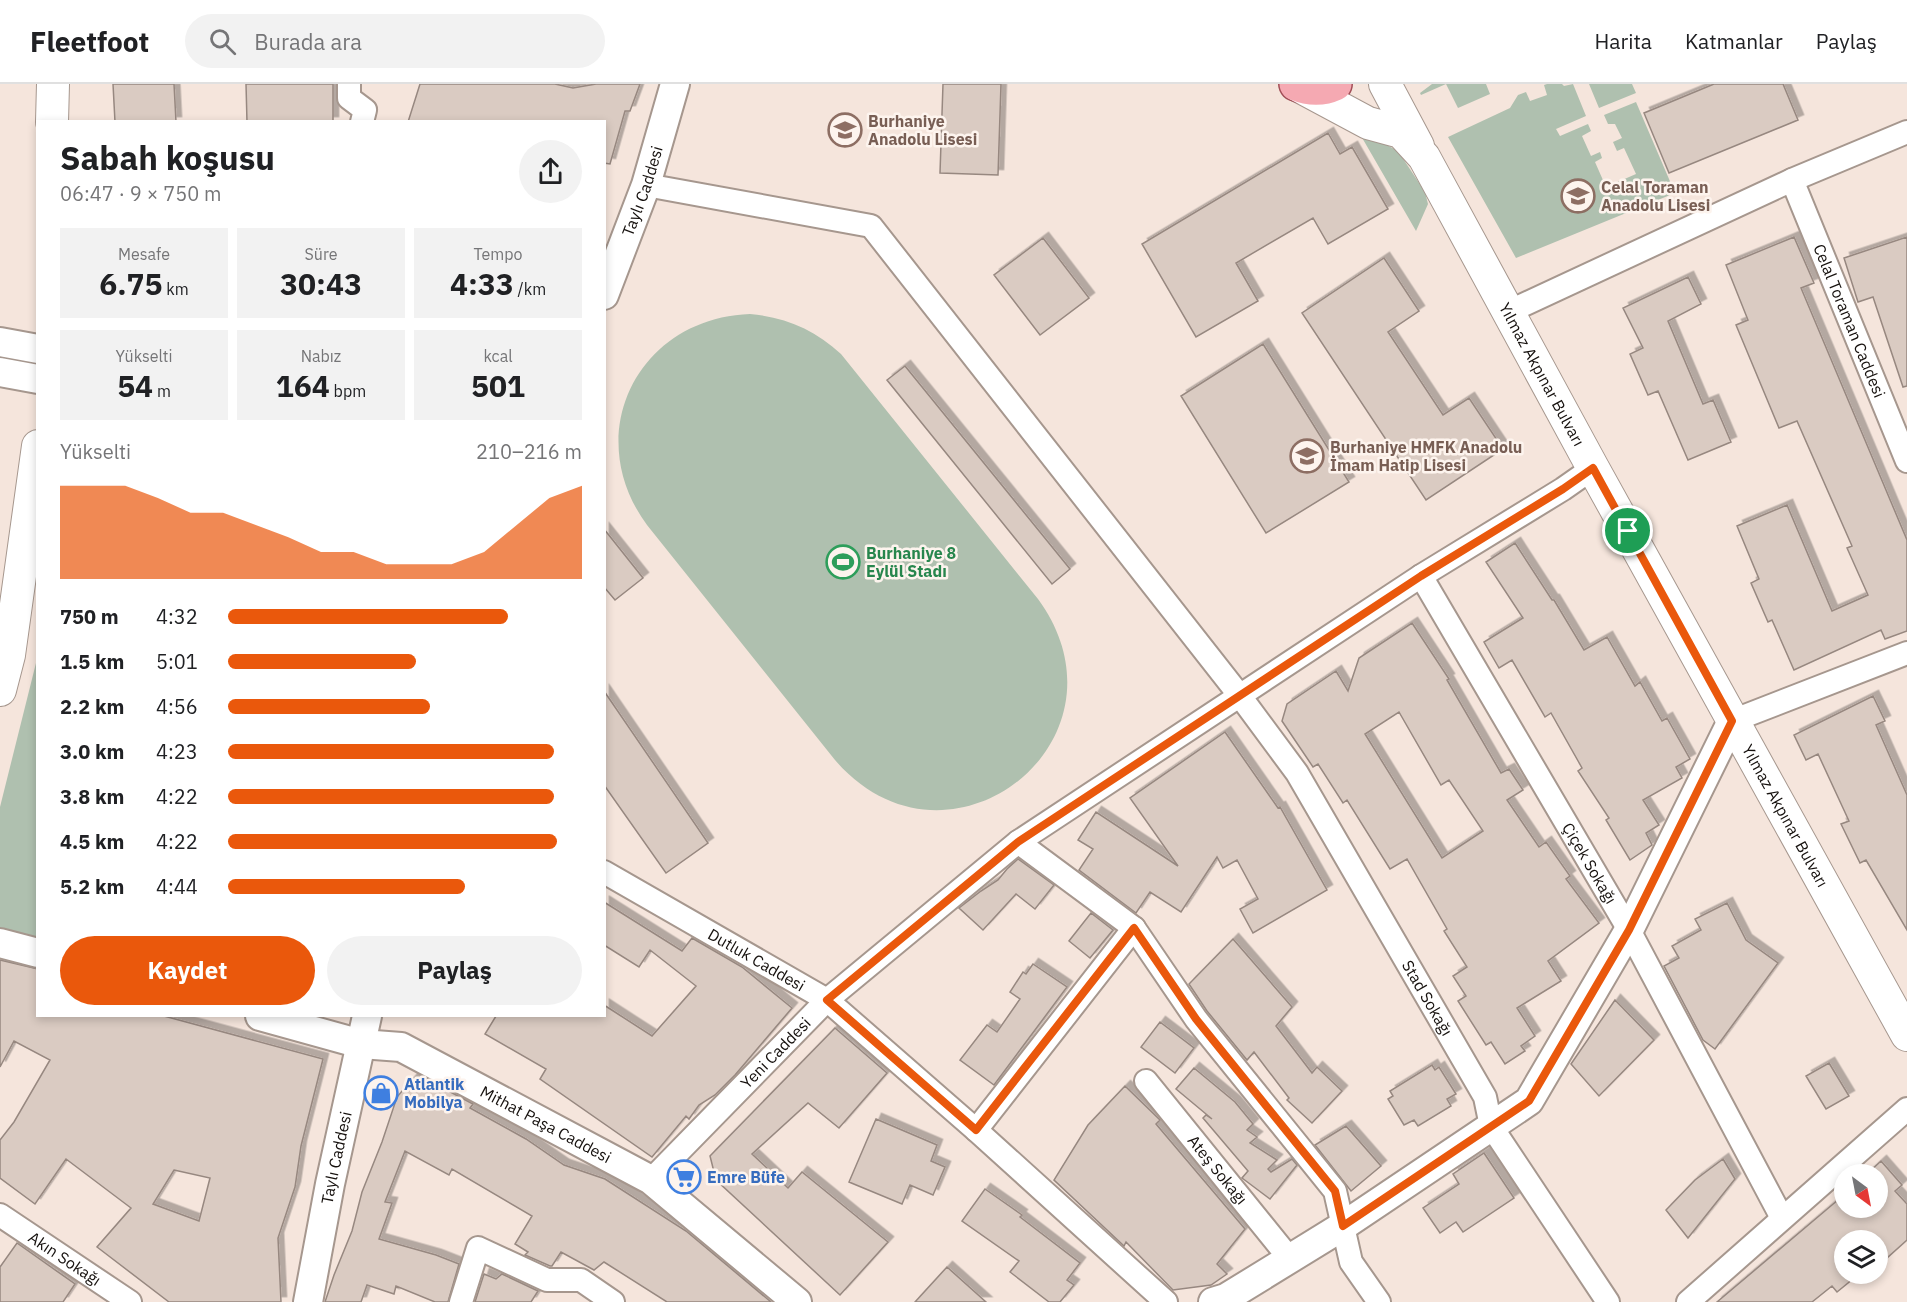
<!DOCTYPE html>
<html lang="tr">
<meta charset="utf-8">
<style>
:root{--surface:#fff;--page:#f2f2f2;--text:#202124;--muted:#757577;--line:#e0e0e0;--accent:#ea580c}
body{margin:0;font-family:"IBM Plex Sans",sans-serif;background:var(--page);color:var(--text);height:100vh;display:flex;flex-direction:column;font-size:22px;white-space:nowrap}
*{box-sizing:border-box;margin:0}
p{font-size:20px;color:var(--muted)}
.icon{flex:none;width:33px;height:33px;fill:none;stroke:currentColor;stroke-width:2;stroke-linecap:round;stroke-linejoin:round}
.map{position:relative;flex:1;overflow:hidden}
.panel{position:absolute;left:36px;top:36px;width:570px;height:897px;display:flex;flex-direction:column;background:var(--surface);border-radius:0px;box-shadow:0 3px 9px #0003}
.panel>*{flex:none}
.needle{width:39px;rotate:148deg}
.controls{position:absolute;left:1834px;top:1080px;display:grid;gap:12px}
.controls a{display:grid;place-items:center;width:54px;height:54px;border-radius:50%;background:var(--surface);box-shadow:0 3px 9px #0003;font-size:30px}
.pin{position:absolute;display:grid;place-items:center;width:51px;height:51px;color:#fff;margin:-26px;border:3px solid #fff;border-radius:50%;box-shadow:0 2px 6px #0007}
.round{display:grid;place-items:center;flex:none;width:63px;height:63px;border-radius:32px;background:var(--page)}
.overview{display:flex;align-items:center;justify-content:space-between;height:102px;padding:0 24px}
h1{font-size:33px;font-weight:700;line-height:45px}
.metrics{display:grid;grid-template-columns:repeat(3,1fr);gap:9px;height:102px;padding:6px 24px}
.metrics div{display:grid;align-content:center;border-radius:0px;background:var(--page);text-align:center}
.metrics b{font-size:30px;font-weight:700}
.metrics small{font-size:16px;font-weight:400}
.metrics p{font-size:16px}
.chart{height:168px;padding:12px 24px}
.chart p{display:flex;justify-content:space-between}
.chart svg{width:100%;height:108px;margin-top:6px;fill:var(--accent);opacity:.7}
.cta{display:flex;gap:12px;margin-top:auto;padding:12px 24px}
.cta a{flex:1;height:69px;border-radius:36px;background:var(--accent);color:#fff;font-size:24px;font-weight:700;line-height:69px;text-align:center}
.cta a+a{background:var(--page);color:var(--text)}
ul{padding:0 24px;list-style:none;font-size:20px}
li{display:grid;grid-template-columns:96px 72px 1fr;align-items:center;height:45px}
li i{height:15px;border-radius:8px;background:var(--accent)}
header{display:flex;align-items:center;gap:36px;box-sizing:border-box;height:84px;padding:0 30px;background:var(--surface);border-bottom:2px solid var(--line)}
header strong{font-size:28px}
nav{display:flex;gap:33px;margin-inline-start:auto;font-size:21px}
.search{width:420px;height:54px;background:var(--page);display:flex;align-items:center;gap:15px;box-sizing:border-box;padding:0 21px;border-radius:33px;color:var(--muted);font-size:22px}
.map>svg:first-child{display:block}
.green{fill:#afc0af}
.building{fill:#dacbc2;stroke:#978880;stroke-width:1.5;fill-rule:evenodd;filter:url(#shadow)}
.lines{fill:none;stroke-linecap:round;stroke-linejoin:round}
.minor-casing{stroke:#a6978e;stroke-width:26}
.tertiary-casing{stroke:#a6978e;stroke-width:32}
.secondary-casing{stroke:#a6978e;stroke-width:34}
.primary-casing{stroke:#a24e57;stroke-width:36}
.minor{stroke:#fff;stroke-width:22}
.tertiary{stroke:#fff;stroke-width:28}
.secondary{stroke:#fff;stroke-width:32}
.primary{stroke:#f5a9b2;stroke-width:33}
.route-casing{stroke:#fff;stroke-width:12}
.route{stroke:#ea580c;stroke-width:8}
.labels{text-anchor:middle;stroke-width:5;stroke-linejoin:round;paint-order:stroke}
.education-label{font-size:16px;font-weight:bold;fill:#785e54;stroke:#fdf4ee;text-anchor:start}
.street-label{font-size:16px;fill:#15100d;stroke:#fdf4ee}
.leisure-label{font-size:16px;font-weight:bold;fill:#27864d;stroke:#fdf4ee;text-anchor:start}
.shop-label{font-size:16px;font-weight:bold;fill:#366cbe;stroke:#fdf4ee;text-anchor:start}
</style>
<header>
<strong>Fleetfoot</strong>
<div class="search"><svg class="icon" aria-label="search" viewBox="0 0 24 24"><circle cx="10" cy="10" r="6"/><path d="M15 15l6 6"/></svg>Burada ara</div>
<nav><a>Harita</a><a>Katmanlar</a><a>Paylaş</a></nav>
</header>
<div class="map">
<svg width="1907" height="1218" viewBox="0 0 1907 1218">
<defs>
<filter id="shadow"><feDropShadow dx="5.5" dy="-5.5" stdDeviation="0" flood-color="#0004"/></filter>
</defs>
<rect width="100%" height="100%" fill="#f5e5dc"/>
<path class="green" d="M 1432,0 L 1486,0 L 1490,10 L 1458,24 L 1446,0 L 1421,11 L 1420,9 Z
M 1547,0 L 1562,0 L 1564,2 L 1573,0 L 1586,32 L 1556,45 L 1560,52 L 1588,40 L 1591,47 L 1582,52 L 1591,72 L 1600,68 L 1602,74 L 1595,78 L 1606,103 L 1636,90 L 1624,64 L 1617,67 L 1613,58 L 1622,54 L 1615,40 L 1608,40 L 1604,31 L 1636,18 L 1675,109 L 1516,174 L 1448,53 L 1510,24 L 1518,11 L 1526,8 L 1530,17 L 1547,11 L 1544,1 Z
M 1589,0 L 1632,0 L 1636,9 L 1599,24 Z
M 1357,45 L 1398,67 L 1425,108 L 1428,120 L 1416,147 Z
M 750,230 C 786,233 815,246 841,270 L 1038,515 C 1141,656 948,807 835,676 L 647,441 C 580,350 638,234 750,230 Z
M 37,575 L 37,859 L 0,849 L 0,723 Z"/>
<path class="building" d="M 113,0 L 174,0 L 176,38 L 115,38 Z
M 246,0 L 333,0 L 333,38 L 247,38 Z
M 420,0 L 555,0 L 573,4 L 596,0 L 640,0 L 630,27 L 625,27 L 610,80 L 604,79 L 604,38 L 408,38 Z
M 943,0 L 1001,0 L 998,91 L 940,89 Z
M 1714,0 L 1783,0 L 1798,36 L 1669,89 L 1644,29 Z
M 1328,49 L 1340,70 L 1352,63 L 1388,125 L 1328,160 L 1313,134 L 1236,179 L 1258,217 L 1196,253 L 1142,160 Z
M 1794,153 L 1814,199 L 1801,204 L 1907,456 L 1907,547 L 1885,555 L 1881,546 L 1794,586 L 1772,536 L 1768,538 L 1751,499 L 1759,495 L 1737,442 L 1787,421 L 1832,527 L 1868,511 L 1847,464 L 1852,462 L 1797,337 L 1779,344 L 1736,241 L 1748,236 L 1726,181 Z
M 1907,153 L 1907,302 L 1903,303 L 1873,213 L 1858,218 L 1844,174 Z
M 1043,154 L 1089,214 L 1040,251 L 994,191 Z
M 1384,174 L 1419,227 L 1388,248 L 1443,331 L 1469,314 L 1503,365 L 1426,416 L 1302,229 Z
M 1688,193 L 1701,220 L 1668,237 L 1703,320 L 1713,316 L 1731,358 L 1688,376 L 1658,307 L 1648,311 L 1630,270 L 1643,264 L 1623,224 Z
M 1263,260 L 1349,398 L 1266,449 L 1181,312 Z
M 905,282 L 1070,485 L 1052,500 L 887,296 Z
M 604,445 L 643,494 L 615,516 L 604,503 Z
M 1515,459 L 1552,516 L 1554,516 L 1584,566 L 1607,553 L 1635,602 L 1640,598 L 1662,637 L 1667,634 L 1690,675 L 1676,683 L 1682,694 L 1643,716 L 1659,741 L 1646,749 L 1652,761 L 1630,776 L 1606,736 L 1609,734 L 1578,687 L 1582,684 L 1551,629 L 1545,633 L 1512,576 L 1499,584 L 1484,558 L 1523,534 L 1486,478 Z
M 1412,539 L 1449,595 L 1447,596 L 1501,689 L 1509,685 L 1523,706 L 1507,716 L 1539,763 L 1546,758 L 1570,792 L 1566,795 L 1599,839 L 1548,877 L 1561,897 L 1517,924 L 1535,952 L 1521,962 L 1525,967 L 1505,980 L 1491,958 L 1486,961 L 1458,917 L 1466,912 L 1453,892 L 1467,883 L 1444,847 L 1447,845 L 1407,775 L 1390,785 L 1347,716 L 1343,719 L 1318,680 L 1313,683 L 1282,637 L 1287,620 L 1336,587 L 1348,607 L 1359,574 ZM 1399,628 L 1441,701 L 1449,696 L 1483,747 L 1442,774 L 1365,650 Z
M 604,607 L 708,759 L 666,789 L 604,701 Z
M 1873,612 L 1885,637 L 1876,641 L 1907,711 L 1907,846 L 1866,776 L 1860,779 L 1841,740 L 1849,737 L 1818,670 L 1806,676 L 1794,651 Z
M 1225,648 L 1278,724 L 1280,723 L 1327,806 L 1253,849 L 1240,825 L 1258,815 L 1237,776 L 1223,784 L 1217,773 L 1181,828 L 1150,808 L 1136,829 L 1079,786 L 1093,765 L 1078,756 L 1096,728 L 1178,782 L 1130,714 Z
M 1018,775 L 1054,801 L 1035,825 L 1016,810 L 983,846 L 959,824 L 981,807 L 998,796 L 1007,785 Z
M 604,818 L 682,867 L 692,854 L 742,883 L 792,924 L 735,991 L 715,1011 L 699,1021 L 689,1035 L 686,1032 L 652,1073 L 540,995 L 546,985 L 485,950 L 496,932 L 604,932 L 604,921 L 652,952 L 696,902 L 650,866 L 639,883 L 604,861 Z
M 1727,819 L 1746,856 L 1778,879 L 1715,965 L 1703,956 L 1664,882 L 1679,874 L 1672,862 L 1701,846 L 1695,835 Z
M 1091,829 L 1113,846 L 1090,874 L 1069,857 Z
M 1233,855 L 1292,923 L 1276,942 L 1312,989 L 1317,983 L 1342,1007 L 1312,1039 L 1287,1016 L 1289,1014 L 1254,968 L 1247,976 L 1207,927 L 1189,900 Z
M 0,876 L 38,885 L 38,932 L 164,932 L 323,975 L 301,1062 L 295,1103 L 278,1154 L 281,1218 L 169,1218 L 97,1163 L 131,1124 L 66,1075 L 35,1120 L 0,1094 L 0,1056 L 14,1038 L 50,976 L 14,957 L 0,983 ZM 174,1086 L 210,1094 L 199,1137 L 153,1120 Z
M 1033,880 L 1067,903 L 994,1001 L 960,976 L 987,941 L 997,948 L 1020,915 L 1010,908 L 1023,888 L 1026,890 Z
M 1615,916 L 1654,956 L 1599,1012 L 1571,980 Z
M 1160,938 L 1194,964 L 1175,989 L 1141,963 Z
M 835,944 L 887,989 L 839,1044 L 808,1019 L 752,1070 L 788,1104 L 802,1088 L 888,1158 L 840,1211 L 716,1096 L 710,1072 Z
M 1829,979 L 1849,1012 L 1826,1025 L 1806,992 Z
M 1432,981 L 1435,986 L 1439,983 L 1456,1010 L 1447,1015 L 1451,1022 L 1418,1042 L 1414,1036 L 1404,1041 L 1388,1015 L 1393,1012 L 1390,1007 Z
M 1194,984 L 1235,1018 L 1253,1040 L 1247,1046 L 1257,1053 L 1250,1059 L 1277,1076 L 1268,1085 L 1271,1088 L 1292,1075 L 1297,1081 L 1270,1115 L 1242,1094 L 1248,1087 L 1203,1034 L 1206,1031 L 1212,1035 L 1176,1005 Z
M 413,994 L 424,994 L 473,1020 L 470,1024 L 526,1055 L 564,1081 L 605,1095 L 686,1147 L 771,1218 L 667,1218 L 604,1178 L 594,1186 L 561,1168 L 552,1182 L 550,1182 L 525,1171 L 528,1168 L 515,1160 L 532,1132 L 452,1085 L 449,1091 L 405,1067 L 385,1118 L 392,1119 L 379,1155 L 436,1171 L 459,1180 L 448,1218 L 435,1218 L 396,1202 L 394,1210 L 367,1201 L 361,1218 L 325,1218 L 334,1191 L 352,1147 L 362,1108 L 382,1058 L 397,1013 Z
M 1125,1002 L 1160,1036 L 1156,1040 L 1245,1145 L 1217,1180 L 1227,1190 L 1211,1201 L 1173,1206 L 1126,1158 L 1124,1162 L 1054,1096 L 1088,1041 Z
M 876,1035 L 937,1061 L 931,1077 L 945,1083 L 933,1111 L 910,1101 L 902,1120 L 849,1098 Z
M 1346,1042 L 1381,1082 L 1351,1107 L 1315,1061 Z
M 1484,1069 L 1514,1114 L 1463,1148 L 1456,1138 L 1440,1149 L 1423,1124 L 1459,1100 L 1453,1090 Z
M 1723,1075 L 1735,1095 L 1688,1154 L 1666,1126 L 1695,1096 Z
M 1881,1077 L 1902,1101 L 1895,1107 L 1907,1120 L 1907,1156 L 1878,1182 L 1878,1156 L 1845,1156 L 1845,1190 L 1859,1190 L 1837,1208 L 1832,1202 L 1812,1218 L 1717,1218 L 1845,1110 L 1845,1124 L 1878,1124 L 1878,1090 L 1867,1090 Z
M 985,1105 L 1022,1131 L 1020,1133 L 1080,1179 L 1067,1196 L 1074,1201 L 1060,1218 L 1049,1218 L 1010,1188 L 1019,1177 L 962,1137 Z
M 17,1159 L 75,1200 L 63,1218 L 0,1218 L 0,1183 Z
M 947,1183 L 986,1218 L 915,1218 Z
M 484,1190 L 496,1195 L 502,1190 L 538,1207 L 531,1218 L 475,1218 Z"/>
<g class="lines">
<defs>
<g id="minor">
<path d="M 349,0 L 349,14 L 365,26 L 362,38"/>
<path id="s1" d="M 1792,96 L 1907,377"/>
<path id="s2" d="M 646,101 L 871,142 L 1240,612 L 1297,689 L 1485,1013 L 1491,1042 L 1608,1218"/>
<path d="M 1508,228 L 1792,96 L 1907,48"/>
<path id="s3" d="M 1421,492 L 1629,846 L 1782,1134"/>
<path d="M 1732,637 L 1907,569"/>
<path d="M 1018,758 L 1134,844 L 1196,935 L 1335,1107 L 1351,1178 L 1379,1218"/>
<path id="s4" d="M 604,788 L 827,916 L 976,1046 L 1166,1218"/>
<path id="s5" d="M 1146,997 L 1290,1175"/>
<path d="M 976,1046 L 1134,844"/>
<path id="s6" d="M 651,1096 L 827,916 L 1018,758 L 1421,492 L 1563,405 L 1593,384"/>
<path id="s7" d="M 0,1131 L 130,1218"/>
<path d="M 461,1218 L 478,1164 L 547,1196 L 581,1196 L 613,1218"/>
<path d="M 1688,1218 L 1907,1025"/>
</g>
<g id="tertiary">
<path id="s8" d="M 604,211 L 646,101 L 675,0"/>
<path d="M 0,258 L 38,265"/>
<path d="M 0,288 L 38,295"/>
<path d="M 0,859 L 38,869"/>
<path id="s9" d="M 260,932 L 361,960 L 401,963 L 651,1096 L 797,1218"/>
<path id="s10" d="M 308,1218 L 330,1100 L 367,932"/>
<path d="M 1213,1218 L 1226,1214 L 1343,1142 L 1529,1017 L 1629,846 L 1732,637"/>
</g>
<g id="secondary">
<path d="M 1385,0 L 1418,62"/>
<path id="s11" d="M 1297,1 L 1368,39 L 1401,48 L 1424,73 L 1593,384 L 1907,951"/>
<path d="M 52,38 L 53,0"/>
<path d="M 0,606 L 9,571 L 38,362"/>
</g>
<path id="primary" d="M 1296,0 C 1308,5 1322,6 1335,0"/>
</defs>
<use href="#minor" class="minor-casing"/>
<use href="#tertiary" class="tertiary-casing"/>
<use href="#secondary" class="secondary-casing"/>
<use href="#primary" class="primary-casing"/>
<use href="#minor" class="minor"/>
<use href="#tertiary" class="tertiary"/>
<use href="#secondary" class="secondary"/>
<use href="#primary" class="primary"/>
</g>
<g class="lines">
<defs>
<path id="route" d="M 1593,384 L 1732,637 L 1629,846 L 1529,1017 L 1343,1142 L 1335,1107 L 1196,935 L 1134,844 L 976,1046 L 827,916 L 1018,758 L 1421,492 L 1563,405 Z"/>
</defs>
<use href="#route" class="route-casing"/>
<use href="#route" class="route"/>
</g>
<defs>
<symbol id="school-ring" viewBox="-11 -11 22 22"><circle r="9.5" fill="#fdf4ee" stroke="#8d6e63" stroke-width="1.5"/><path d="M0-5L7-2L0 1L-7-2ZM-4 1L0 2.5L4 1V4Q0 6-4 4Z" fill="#8d6e63"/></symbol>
<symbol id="stadium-ring" viewBox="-11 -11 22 22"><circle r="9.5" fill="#fdf4ee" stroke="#2e9e5b" stroke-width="1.5"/><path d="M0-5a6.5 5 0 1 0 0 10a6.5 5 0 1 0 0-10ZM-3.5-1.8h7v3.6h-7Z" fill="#2e9e5b"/></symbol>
<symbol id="shop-ring" viewBox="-11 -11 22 22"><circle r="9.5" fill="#fdf4ee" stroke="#3f7fe0" stroke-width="1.5"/><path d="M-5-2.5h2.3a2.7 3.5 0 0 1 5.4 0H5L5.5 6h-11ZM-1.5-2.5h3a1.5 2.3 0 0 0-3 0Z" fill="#3f7fe0"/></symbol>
<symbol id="supermarket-ring" viewBox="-11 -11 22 22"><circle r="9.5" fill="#fdf4ee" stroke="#3f7fe0" stroke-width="1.5"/><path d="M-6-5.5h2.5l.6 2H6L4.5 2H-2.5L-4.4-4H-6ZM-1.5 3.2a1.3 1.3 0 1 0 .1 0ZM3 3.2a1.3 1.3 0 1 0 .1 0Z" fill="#3f7fe0"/></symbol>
</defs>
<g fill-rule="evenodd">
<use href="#school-ring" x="826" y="27" width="38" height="38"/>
<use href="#school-ring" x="1559" y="93" width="38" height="38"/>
<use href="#school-ring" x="1288" y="353" width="38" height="38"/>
<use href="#stadium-ring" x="824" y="459" width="38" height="38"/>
<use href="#shop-ring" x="362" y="990" width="38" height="38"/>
<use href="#supermarket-ring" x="665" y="1074" width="38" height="38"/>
</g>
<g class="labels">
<g class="education-label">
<text x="868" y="43">Burhaniye<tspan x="868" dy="18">Anadolu Lisesi</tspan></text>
<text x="1601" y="109">Celal Toraman<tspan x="1601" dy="18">Anadolu Lisesi</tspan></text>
<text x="1330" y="369">Burhaniye HMFK Anadolu<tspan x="1330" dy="18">İmam Hatip Lisesi</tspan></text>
</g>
<g class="street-label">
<text dy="6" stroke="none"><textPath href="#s8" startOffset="111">Taylı Caddesi</textPath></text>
<text dy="6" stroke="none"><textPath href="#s1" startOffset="152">Celal Toraman Caddesi</textPath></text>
<text dy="6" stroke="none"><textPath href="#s11" startOffset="396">Yılmaz Akpınar Bulvarı</textPath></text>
<text dy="6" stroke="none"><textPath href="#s11" startOffset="900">Yılmaz Akpınar Bulvarı</textPath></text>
<text dy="6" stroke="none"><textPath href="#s3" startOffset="333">Çiçek Sokağı</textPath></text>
<text dy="6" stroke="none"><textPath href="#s4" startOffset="176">Dutluk Caddesi</textPath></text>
<text dy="6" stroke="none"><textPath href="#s2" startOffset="1182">Stad Sokağı</textPath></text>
<text dy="6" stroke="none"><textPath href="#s6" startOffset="178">Yeni Caddesi</textPath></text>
<text dy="6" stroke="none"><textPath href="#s9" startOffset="309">Mithat Paşa Caddesi</textPath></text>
<text dy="6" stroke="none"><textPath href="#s10" startOffset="147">Taylı Caddesi</textPath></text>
<text dy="6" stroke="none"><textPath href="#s5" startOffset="114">Ateş Sokağı</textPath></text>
<text dy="6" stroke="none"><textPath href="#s7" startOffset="78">Akın Sokağı</textPath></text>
</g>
<g class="leisure-label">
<text x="866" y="475">Burhaniye 8<tspan x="866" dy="18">Eylül Stadı</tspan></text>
</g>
<g class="shop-label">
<text x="404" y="1006">Atlantik<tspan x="404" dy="18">Mobilya</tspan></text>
<text x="707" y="1099">Emre Büfe</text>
</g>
</g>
</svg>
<div class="controls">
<a><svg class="needle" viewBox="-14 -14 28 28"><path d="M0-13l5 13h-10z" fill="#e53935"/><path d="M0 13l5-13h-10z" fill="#757577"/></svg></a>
<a><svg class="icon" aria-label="layers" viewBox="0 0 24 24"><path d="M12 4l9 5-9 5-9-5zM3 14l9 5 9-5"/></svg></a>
</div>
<div class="pin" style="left:1628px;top:447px;background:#1e9e55"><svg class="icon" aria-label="arrive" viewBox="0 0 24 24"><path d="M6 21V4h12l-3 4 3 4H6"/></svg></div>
<section class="panel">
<div class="overview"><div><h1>Sabah koşusu</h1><p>06:47 · 9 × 750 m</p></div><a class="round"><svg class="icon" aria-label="share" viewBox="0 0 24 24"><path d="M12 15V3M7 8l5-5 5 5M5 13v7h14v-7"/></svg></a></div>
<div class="metrics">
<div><p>Mesafe</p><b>6.75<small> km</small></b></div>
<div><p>Süre</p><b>30:43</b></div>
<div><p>Tempo</p><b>4:33<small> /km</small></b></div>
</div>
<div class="metrics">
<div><p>Yükselti</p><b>54<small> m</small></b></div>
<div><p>Nabız</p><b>164<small> bpm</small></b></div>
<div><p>kcal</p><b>501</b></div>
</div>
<div class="chart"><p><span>Yükselti</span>210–216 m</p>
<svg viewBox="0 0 160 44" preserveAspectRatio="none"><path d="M0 44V6L10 6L20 6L30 11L40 17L50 17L60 22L70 27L80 33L90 33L100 38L110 38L120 38L130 33L140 22L150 11L160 6V44z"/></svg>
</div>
<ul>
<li><b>750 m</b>4:32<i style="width:79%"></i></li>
<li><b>1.5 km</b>5:01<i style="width:53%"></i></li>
<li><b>2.2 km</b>4:56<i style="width:57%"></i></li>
<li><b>3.0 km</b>4:23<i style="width:92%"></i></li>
<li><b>3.8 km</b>4:22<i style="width:92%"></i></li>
<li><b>4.5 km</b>4:22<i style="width:93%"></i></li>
<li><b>5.2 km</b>4:44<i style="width:67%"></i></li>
</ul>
<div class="cta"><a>Kaydet</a><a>Paylaş</a></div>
</section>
</div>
